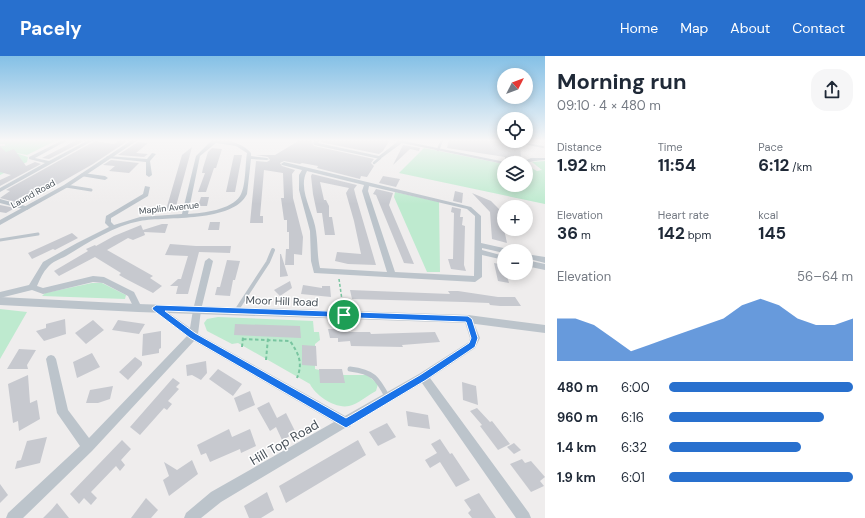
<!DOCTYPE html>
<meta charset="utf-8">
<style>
:root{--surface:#fff;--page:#f6f6f7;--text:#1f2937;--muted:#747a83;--accent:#2870ce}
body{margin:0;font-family:"DM Sans",sans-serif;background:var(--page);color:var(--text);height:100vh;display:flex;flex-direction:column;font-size:15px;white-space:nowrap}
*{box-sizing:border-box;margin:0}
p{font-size:13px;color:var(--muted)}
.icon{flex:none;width:22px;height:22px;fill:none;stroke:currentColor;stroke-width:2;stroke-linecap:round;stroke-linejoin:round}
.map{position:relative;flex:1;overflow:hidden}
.panel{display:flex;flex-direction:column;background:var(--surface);width:320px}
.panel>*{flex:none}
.needle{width:26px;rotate:48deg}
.buttons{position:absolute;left:497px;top:12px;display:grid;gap:8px}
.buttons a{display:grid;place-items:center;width:36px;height:36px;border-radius:50%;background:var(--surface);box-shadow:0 2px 10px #0003;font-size:20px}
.pin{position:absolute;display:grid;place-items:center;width:34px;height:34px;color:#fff;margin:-17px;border:2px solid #fff;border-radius:50%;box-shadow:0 1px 4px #0007}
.round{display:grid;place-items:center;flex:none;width:42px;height:42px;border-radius:16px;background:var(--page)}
.summary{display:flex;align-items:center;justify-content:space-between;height:68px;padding:0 12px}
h1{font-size:22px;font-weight:700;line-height:30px}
.figures{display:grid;grid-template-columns:repeat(3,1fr);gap:6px;height:68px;padding:4px 12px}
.figures div{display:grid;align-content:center}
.figures b{font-size:17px;font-weight:700}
.figures small{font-size:11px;font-weight:400}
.figures p{font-size:11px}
.chart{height:112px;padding:8px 12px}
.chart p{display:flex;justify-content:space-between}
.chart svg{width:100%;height:72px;margin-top:4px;fill:var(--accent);opacity:.7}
ul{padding:0 12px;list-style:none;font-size:13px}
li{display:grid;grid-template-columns:64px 48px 1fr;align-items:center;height:30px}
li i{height:10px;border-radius:5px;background:var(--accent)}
header{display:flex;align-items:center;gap:24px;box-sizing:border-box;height:56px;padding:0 20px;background:var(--accent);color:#fff}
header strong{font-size:19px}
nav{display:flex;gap:22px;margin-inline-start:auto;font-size:14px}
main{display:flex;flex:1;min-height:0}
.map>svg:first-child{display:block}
.green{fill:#beeacf}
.building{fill:#c7c9cf}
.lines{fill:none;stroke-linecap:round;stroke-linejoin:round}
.path-far1{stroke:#79c5a0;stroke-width:1.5;stroke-dasharray:3 2;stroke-linecap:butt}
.path{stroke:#79c5a0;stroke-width:2;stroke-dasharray:3.5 2.5;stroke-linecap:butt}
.service-far3{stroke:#bcc4cb;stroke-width:2.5}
.service-far2{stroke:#bcc4cb;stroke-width:3}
.service-far1{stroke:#bcc4cb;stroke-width:4}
.service{stroke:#bcc4cb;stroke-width:5}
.minor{fill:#bcc4cb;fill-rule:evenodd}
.tertiary{fill:#bcc4cb;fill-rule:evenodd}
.route{fill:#1a73e8;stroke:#fff;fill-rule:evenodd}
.labels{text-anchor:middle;stroke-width:3;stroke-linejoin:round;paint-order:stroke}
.far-street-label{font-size:9px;fill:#475058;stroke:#fff}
.street-label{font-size:11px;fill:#475058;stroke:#fff}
.near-street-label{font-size:13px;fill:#475058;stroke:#fff}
</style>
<header>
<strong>Pacely</strong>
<nav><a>Home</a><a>Map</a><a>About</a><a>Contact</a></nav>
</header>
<main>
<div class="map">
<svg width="545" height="462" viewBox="0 0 545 462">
<rect width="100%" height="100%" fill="#efeded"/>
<path class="green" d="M 0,84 L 57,84 L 27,99 L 12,96 L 28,101 L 27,106 L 0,119 L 0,90 L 5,90 L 5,88 L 0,88 Z
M 424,92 L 504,108 L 504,129 L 526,129 L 526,109 L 537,115 L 542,114 L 532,106 L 545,105 L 545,148 L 399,117 Z
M 395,136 L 439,146 L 440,216 L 427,216 L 394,141 Z
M 92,227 L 102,227 L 126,239 L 125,243 L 42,240 L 45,237 Z
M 0,253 L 27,256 L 0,303 Z
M 218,261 L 313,265 L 314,276 L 319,276 L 320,284 L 315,288 L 315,313 L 343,319 L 367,319 L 378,328 L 376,335 C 368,339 358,348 349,350 C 335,353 315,339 310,328 L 238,287 L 232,288 L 207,275 L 204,267 L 207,263 Z"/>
<path class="building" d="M 77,84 L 86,84 L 49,103 L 42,102 Z
M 120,84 L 129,84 L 93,108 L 23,148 L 0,142 L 10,135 L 6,134 L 95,85 L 114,88 Z
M 300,84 L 314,84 L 312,86 L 314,90 L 374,103 L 371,107 L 374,110 L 367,121 L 361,120 L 360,123 L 317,112 L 318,110 L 302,107 L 300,108 L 284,105 L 280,107 L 282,110 L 295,114 L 292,118 L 293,142 L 303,181 L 302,199 L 294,198 L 294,209 L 285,209 L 286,193 L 289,193 L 289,176 L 287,176 L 287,164 L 284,164 L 281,142 L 284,142 L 283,117 L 264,114 L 260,160 L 263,160 L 263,167 L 250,167 L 256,105 L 267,106 L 270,104 L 268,101 L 256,99 L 275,99 Z
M 321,84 L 390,84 L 383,95 L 379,98 L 320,86 Z
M 449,84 L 485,84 L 520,89 L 521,100 L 514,99 L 513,106 L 505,104 L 505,101 L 447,92 Z
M 138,86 L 148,87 L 136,97 L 148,98 L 144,101 L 118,99 Z
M 403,89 L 420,92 L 419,95 L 410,93 L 393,109 Z
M 0,90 L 6,96 L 14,93 L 26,110 L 35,106 L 41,108 L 0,130 L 0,124 L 11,119 L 0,116 Z
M 192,91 L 175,154 L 166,154 L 182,99 Z
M 212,92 L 222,93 L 216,112 L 214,112 L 206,136 L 198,136 L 205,117 L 202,117 L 203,112 L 208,96 Z
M 234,99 L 242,99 L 235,136 L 226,136 Z
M 111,104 L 139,107 L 129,117 L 109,115 L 115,110 L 103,109 Z
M 312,118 L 357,129 L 354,133 L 356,141 L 376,209 L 348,208 L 335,205 L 337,196 L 361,198 L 354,165 L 346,137 L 349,132 L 320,126 L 324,144 L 326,144 L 329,150 L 329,161 L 332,161 L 335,179 L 325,179 L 322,157 L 317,157 L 313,138 L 311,120 Z
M 383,120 L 400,123 L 396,131 L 379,127 Z
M 376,133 L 393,137 L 389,149 L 414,208 L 404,207 L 376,139 L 373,138 Z
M 455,135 L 463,137 L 462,147 L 453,145 Z
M 472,137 L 491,145 L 504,158 L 504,173 L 507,187 L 492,183 L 490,156 Z
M 201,141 L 209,141 L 207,150 L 198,150 Z
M 0,149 L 15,152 L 6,157 L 0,156 Z
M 452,151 L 461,153 L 460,161 L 463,161 L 462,169 L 465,170 L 464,209 L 466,215 L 451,213 L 448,203 L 453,203 L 454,157 L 451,156 Z
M 210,166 L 220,166 L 219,174 L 208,174 Z
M 162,168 L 168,168 L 165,177 L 144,176 L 145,179 L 133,184 L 128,182 L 107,194 L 153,220 L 150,222 L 162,230 L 153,237 L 126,223 L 119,219 L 121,217 L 95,201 L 59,220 L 54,215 L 88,195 L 86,193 L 95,189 L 96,190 L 114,180 L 141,169 L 143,174 Z
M 72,177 L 78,182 L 55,194 L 53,193 L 32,203 L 28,197 Z
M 170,188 L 196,190 L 231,190 L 230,197 L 199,196 L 188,238 L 176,238 L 178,230 L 170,230 L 178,223 L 181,223 L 188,200 L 165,199 Z
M 280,198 L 281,198 L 288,220 L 280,221 Z
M 227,204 L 240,205 L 235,224 L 233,224 L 230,240 L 215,239 L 217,231 L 220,231 Z
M 494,207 L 504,209 L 504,219 L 507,220 L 509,227 L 498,225 Z
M 290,225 L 292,232 L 280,240 L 274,234 Z
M 303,229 L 322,232 L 322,230 L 330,230 L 331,241 L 301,238 Z
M 350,234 L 450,238 L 448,235 L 458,235 L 498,241 L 515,241 L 521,250 L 500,250 L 490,249 L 489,247 L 464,246 L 352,243 Z
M 65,263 L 66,278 L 44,285 L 36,275 L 46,272 L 46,268 Z
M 93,264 L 104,274 L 86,288 L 75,277 Z
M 118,264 L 145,268 L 139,278 L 112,274 Z
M 235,268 L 300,270 L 301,282 L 234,279 Z
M 328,273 L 344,273 L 345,276 L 370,276 L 371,278 L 435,276 L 440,286 L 402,289 L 403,291 L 351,290 L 350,285 L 338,286 L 338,282 L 330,282 Z
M 161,275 L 161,292 L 159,293 L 159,297 L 142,300 L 143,278 Z
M 302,289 L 316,290 L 317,310 L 302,309 Z
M 19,293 L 36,294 L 27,309 L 28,313 L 7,313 Z
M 92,297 L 100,311 L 77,322 L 73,306 Z
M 135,301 L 142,306 L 142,309 L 128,324 L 119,316 Z
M 206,305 L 207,317 L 201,324 L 192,319 L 187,320 L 186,309 Z
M 218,313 L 242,328 L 233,340 L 209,323 Z
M 319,313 L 342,313 L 345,327 L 320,327 Z
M 28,319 L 30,347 L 37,344 L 40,363 L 19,375 L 18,365 L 13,367 L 8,328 Z
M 173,322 L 180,327 L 176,331 L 179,333 L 168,345 L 172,348 L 167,354 L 164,352 L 140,379 L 130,371 Z
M 462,326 L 476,330 L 478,349 L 463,344 Z
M 113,330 L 110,343 L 98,347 L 86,347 L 90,334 Z
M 250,335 L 255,349 L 239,356 L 234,342 Z
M 269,346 L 277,362 L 286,357 L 296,377 L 282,384 L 276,371 L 270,375 L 257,352 Z
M 477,352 L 490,366 L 492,365 L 510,388 L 498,394 L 480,370 L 482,369 L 470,355 Z
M 406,355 L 428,359 L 430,373 L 408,370 Z
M 387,367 L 396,381 L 378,390 L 369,376 Z
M 229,373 L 232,381 L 250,373 L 256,390 L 241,397 L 240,393 L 210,406 L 206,397 L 201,399 L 197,389 Z
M 47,381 L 40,407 L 15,413 L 17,405 L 21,404 L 27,385 Z
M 440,383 L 450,398 L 452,397 L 470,424 L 456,431 L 440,406 L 430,412 L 425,404 L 437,397 L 431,388 Z
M 122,384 L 131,393 L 121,404 L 125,409 L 120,415 L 116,410 L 91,436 L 97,442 L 91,449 L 84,442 L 79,448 L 70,438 Z
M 358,384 L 366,399 L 286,447 L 279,430 Z
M 514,387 L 521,394 L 514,398 L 507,391 Z
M 522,403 L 525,407 L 531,405 L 545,421 L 540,425 L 544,430 L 531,436 L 510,408 Z
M 192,404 L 198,418 L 169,440 L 163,424 L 169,420 L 164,406 L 177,414 Z
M 0,428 L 8,439 L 0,447 Z
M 267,436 L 274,454 L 261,462 L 249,462 L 244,450 Z
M 479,437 L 496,462 L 472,462 L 468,457 L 471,454 L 464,444 Z
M 146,442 L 158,454 L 151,462 L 131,462 Z
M 57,447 L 69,462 L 43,462 L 52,453 Z"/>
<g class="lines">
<path class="path-far1" d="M 339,223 L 343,251"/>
<path class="path" d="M 243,283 L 290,285 C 299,298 303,307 297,322
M 242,291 L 243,281
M 266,304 L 268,282"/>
<path class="service-far3" d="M 438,94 L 442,84
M 374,107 L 380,102"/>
<path class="service-far2" d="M 66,130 L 91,134
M 0,184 L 38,178"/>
<path class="service-far1" d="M 236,255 L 268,206 L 273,194"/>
<path class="service" d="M 350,313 C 374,316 377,322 388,342"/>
<path class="minor" d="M 63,84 L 68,84 L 35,102 L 49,105 L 89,84 L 94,84 L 0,136 L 0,132 L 45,107 L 29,103 L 29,101 Z
M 212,84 C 224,82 243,87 251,97 L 251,100 L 267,102 L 269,103 L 267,104 L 251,103 L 247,138 C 233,167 167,160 140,165 C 114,170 89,186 66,200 C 60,203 52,206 48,211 C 43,216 40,223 37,230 L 43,232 L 93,220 L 104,221 L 134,236 L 142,252 L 141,254 L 135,254 L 128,240 L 103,227 L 93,226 L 43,238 L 32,234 L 0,242 L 0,236 L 29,229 L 43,206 L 77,187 L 109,171 L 105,167 L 106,160 L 143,138 L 145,130 L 150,131 L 148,140 L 111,162 L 111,166 L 114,169 L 140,161 L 182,158 L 196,100 ZM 216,87 L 236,90 L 247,97 C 245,109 246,131 240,140 C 231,154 203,157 188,158 L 200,100 Z
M 316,84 L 320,84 L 318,87 L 379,100 L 397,86 L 394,84 L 399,84 L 510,107 L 504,108 L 402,87 L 380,103 L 314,89 L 313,86 Z
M 508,85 L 517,85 L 543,90 L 545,91 L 543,92 Z
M 152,97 L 156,98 L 150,105 L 152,119 L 149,121 L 146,119 L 146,106 L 108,102 L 106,101 L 108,100 L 147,103 Z
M 531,102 L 545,102 L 545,104 C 536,104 528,107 520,107 Z
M 284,106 L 471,151 L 481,160 L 481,187 L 508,193 L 509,195 L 504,195 L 504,197 L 482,192 L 482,194 L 504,200 L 504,204 L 482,199 L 482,221 L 475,226 L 314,217 L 311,205 L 310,175 L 299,134 L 299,119 L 302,114 L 282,109 L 281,108 ZM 307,115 L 364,129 L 362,135 L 387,216 L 320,212 C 317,200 318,188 316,175 C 314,157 297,133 307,115 ZM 369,130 L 467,153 L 475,160 L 474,220 L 395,216 L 368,135 Z
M 83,117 L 105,120 L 108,122 L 105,124 L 81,120 L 81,118 Z
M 0,143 L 29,151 L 30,152 L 27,154 L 0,147 Z
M 526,198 L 545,201 L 545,207 L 526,202 Z
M 209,202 L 213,205 L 201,254 L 198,278 L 345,360 L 419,318 L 469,286 L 470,282 L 464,263 L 465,260 L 468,259 L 471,260 L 480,282 L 475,292 L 430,322 L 529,457 L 531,462 L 516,462 L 422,327 L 351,369 L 350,371 L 345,372 L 221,446 L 201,462 L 184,462 L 186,457 L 211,436 L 334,366 L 194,285 L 92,395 L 23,462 L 6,462 L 8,457 L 80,390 L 57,357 L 46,303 L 48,300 L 51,299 L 54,300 L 56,303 L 68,354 L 89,382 L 187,280 L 153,254 L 152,252 L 153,250 L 159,250 L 190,272 L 193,254 L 205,205 Z
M 526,204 L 545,208 L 545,214 L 526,210 Z"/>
<path class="tertiary" d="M 132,84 L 138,84 L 68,131 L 0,169 L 0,164 L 64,129 Z
M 0,241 L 138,248 L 468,259 L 545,269 L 545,277 L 468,267 L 138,256 L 0,249 Z"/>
</g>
<linearGradient id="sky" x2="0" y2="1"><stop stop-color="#84c0e6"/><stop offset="0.57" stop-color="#f8f7f7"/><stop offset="1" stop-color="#f8f7f7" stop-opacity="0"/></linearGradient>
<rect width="545" height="148" fill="url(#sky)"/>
<path class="route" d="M 156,249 L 468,260 L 472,263 L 478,282 L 475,291 L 426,324 L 346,372 L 190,282 L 153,254 L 152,252 ZM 165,255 L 466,266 L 471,282 L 469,287 L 420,319 L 346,362 L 195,277 Z"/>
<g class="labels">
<g class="far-street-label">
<text transform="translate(33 138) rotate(-29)" y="3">Laund Road</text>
<text transform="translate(169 152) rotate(-6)" y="3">Maplin Avenue</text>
</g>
<g class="street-label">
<text transform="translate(282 245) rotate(2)" y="4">Moor Hill Road</text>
</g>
<g class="near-street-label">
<text transform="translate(284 386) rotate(-30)" y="5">Hill Top Road</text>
</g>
</g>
</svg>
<div class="buttons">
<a><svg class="needle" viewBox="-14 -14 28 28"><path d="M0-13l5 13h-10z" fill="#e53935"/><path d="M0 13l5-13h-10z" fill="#747a83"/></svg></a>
<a><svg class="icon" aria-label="locate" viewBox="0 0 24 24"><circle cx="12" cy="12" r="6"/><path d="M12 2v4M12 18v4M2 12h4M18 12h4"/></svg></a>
<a><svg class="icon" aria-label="layers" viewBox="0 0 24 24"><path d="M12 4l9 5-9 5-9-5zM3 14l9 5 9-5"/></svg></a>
<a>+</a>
<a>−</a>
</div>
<div class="pin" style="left:344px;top:259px;background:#1e9e55"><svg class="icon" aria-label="arrive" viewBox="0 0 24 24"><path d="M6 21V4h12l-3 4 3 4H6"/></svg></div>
</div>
<section class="panel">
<div class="summary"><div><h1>Morning run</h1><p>09:10 · 4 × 480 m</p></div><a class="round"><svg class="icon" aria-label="share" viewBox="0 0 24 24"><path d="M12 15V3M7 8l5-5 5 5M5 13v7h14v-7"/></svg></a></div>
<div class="figures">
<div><p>Distance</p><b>1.92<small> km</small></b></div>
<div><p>Time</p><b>11:54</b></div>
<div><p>Pace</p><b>6:12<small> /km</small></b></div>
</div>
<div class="figures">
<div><p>Elevation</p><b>36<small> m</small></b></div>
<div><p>Heart rate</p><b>142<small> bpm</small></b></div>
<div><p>kcal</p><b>145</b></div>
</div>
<div class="chart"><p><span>Elevation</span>56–64 m</p>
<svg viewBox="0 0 160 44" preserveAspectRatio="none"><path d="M0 44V18L10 18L20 22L30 30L40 38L50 34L60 30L70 26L80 22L90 18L100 10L110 6L120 10L130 18L140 22L150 22L160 18V44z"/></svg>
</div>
<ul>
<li><b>480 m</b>6:00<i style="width:100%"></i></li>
<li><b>960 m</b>6:16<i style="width:84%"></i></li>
<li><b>1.4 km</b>6:32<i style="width:72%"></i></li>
<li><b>1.9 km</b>6:01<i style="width:100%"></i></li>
</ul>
</section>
</main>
